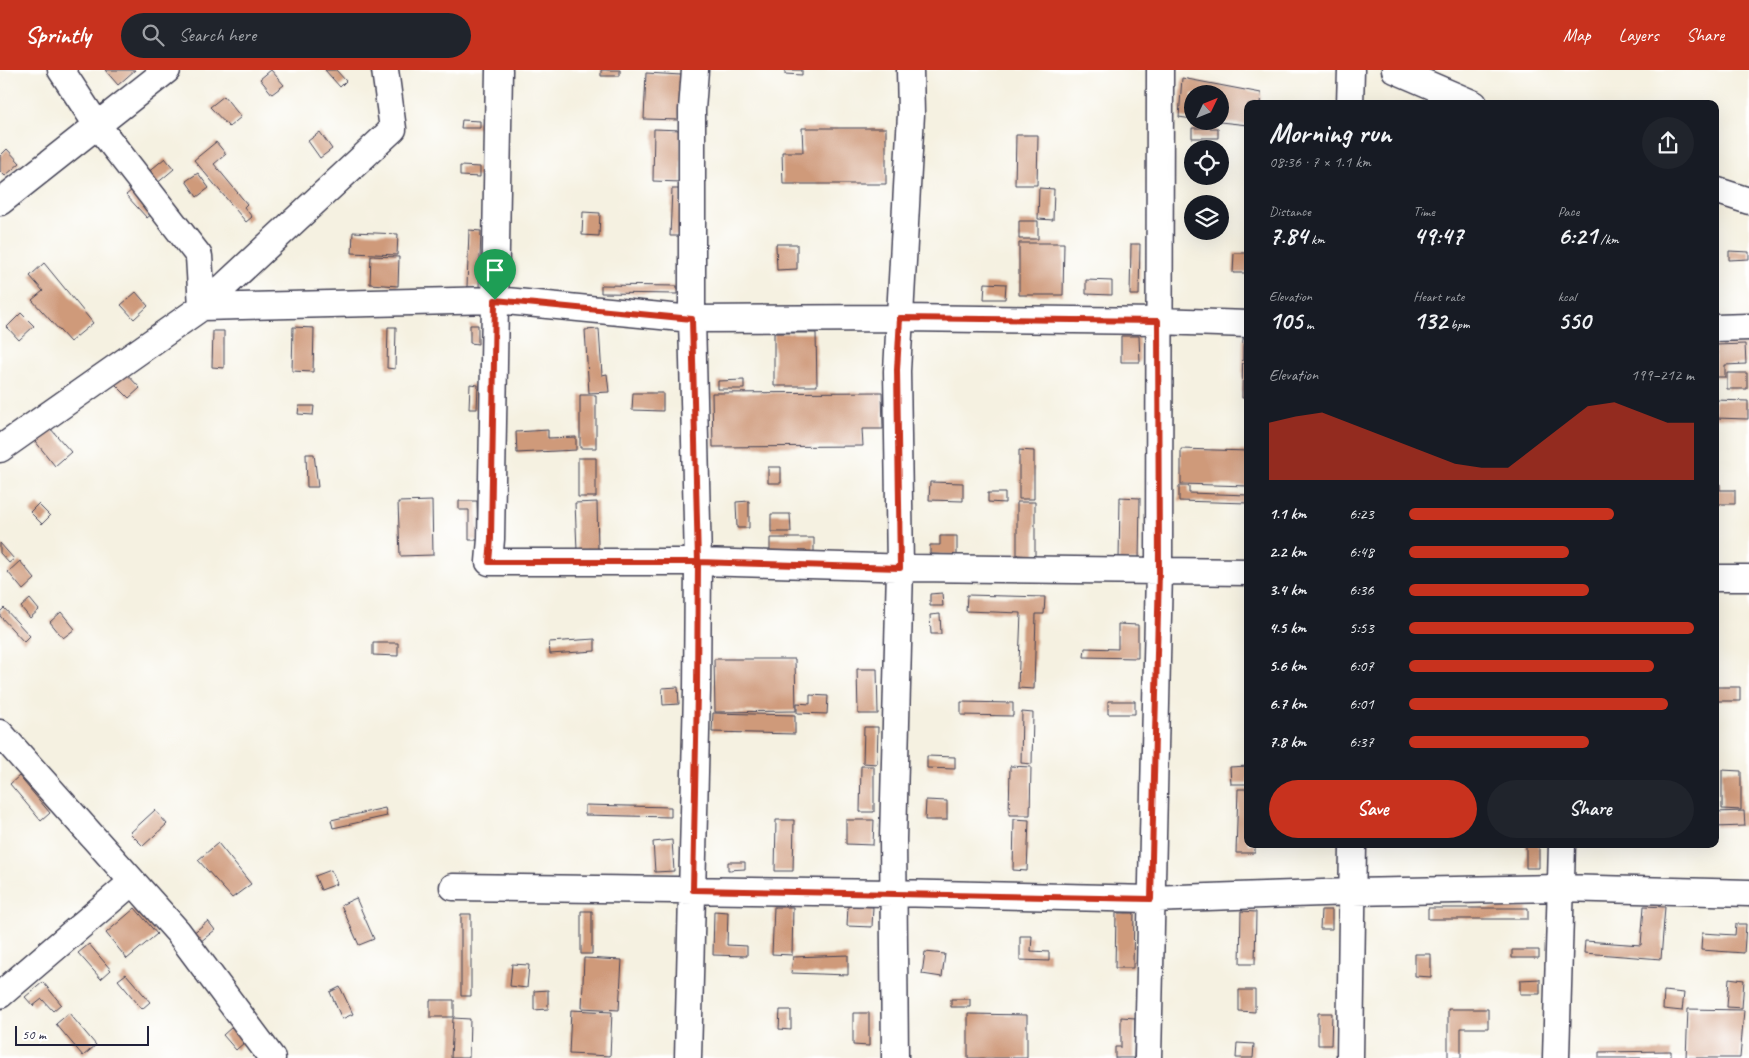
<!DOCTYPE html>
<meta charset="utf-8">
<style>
:root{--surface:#171b24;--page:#20242c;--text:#f1f3f6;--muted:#9ea1a6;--accent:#c8321e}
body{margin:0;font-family:Caveat,sans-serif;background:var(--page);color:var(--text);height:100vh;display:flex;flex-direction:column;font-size:19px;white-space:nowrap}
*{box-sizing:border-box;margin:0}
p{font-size:16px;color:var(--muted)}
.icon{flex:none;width:28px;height:28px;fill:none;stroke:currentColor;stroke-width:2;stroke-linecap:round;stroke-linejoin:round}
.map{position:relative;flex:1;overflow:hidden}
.details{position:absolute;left:1244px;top:30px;width:475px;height:748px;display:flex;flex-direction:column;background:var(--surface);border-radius:10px;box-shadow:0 5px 20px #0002}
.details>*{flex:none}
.needle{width:32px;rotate:47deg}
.tools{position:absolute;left:1184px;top:15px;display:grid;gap:10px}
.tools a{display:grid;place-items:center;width:45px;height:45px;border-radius:50%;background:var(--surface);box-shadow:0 5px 20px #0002;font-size:25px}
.scale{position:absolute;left:15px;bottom:12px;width:134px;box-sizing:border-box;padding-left:5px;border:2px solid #22223b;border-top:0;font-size:14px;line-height:18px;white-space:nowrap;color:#22223b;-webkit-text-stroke:4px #fff;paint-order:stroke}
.pin{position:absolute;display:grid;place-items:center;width:42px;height:42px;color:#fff;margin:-51px -21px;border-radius:50% 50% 50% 0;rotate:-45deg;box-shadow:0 0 5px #0007}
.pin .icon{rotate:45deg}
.round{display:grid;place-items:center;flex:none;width:52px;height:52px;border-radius:26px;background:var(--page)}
.overview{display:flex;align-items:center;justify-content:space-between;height:85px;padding:0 25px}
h1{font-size:28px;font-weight:600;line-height:38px}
.metrics{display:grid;grid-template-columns:repeat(3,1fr);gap:8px;height:85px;padding:5px 25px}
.metrics div{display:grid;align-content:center}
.metrics b{font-size:25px;font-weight:600}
.metrics small{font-size:14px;font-weight:400}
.metrics p{font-size:14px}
.chart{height:140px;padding:10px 25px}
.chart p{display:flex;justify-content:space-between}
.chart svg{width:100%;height:90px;margin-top:5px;fill:var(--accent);opacity:.7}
.action{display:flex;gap:10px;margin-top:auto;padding:10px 25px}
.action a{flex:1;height:58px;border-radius:30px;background:var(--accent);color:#fff;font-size:20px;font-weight:600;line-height:58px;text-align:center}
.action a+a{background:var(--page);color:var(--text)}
ul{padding:0 25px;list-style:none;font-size:16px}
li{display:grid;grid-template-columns:80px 60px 1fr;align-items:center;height:38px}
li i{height:12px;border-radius:6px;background:var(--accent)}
header{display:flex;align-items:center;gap:30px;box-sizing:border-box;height:70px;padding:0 25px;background:var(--accent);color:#fff}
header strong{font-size:24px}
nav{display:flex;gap:28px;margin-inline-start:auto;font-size:18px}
.search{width:350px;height:45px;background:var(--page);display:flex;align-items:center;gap:12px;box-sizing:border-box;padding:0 18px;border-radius:28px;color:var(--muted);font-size:19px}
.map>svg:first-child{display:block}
.building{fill:#cf9a7a}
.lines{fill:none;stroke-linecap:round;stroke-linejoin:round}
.minor-casing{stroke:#424154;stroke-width:29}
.minor{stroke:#fff;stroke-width:26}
.route-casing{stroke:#fff;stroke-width:10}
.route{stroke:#c8321e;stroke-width:6}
</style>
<header>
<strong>Sprintly</strong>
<div class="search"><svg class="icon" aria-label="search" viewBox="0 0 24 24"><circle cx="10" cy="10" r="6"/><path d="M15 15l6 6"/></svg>Search here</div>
<nav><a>Map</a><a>Layers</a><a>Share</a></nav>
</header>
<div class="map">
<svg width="1749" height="988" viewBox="0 0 1749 988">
<rect width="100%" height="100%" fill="#fff"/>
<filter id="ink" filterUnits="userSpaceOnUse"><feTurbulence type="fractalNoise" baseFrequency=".02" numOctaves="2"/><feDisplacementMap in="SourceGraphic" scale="10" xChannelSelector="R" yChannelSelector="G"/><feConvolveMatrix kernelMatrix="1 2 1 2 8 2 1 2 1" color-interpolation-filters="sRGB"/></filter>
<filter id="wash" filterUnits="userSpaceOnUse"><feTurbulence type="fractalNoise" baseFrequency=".0096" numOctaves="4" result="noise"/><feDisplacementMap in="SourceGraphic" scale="20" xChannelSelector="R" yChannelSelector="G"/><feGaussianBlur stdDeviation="1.12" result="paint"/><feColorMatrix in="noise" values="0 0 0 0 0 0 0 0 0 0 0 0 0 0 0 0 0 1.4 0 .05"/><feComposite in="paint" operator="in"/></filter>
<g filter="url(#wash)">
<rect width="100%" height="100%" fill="#f5f1e1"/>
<g id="blocks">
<path class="building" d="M 105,0 L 135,0 L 118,15 Z
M 271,0 L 284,15 L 272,24 L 260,9 Z
M 325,0 L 336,0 L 346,11 L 340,17 Z
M 601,0 L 620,0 L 620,6 L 601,6 Z
M 785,0 L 802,0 L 802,5 L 785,4 Z
M 646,3 L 681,5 L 679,50 L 644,49 Z
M 1182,8 L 1261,23 L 1260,34 L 1248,34 L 1248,55 L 1220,52 L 1220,24 L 1192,24 L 1192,49 L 1179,47 Z
M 224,26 L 241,47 L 229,57 L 210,37 Z
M 462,50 L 480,51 L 480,58 L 461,58 Z
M 802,58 L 886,58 L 886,114 L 783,114 L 782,82 L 803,82 Z
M 1192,58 L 1218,58 L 1218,68 L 1192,68 Z
M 654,59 L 681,60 L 681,112 L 653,111 Z
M 320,62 L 332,79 L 320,88 L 308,71 Z
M 1016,65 L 1038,65 L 1037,115 L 1015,115 Z
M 216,72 L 226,84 L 214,94 L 247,134 L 244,137 L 252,147 L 246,152 L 194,90 Z
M 7,79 L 20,93 L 5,106 L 0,101 L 0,86 Z
M 165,88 L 174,99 L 155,115 L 146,104 Z
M 460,96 L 480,97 L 480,107 L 460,106 Z
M 198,103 L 209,118 L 197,127 L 186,111 Z
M 1039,118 L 1054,119 L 1053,150 L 1038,149 Z
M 672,119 L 681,119 L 680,166 L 670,166 Z
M 132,120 L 153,143 L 147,148 L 126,125 Z
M 583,142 L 600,143 L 599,166 L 582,165 Z
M 1019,151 L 1038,151 L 1038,169 L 1019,169 Z
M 469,160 L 481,161 L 479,217 L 467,217 Z
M 353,162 L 398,164 L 397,185 L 352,183 Z
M 1019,173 L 1064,173 L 1063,225 L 1019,225 Z
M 776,174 L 797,174 L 797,199 L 777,200 Z
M 1131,174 L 1140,174 L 1139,225 L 1130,225 Z
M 1729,181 L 1749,182 L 1749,189 L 1729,190 Z
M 1234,183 L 1248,183 L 1248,203 L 1233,203 Z
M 371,186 L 399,187 L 398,216 L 370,214 Z
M 44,193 L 93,253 L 70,272 L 32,230 L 43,221 L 30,206 Z
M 1086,210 L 1112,211 L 1112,225 L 1086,224 Z
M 985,213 L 1006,214 L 1005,229 L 984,229 Z
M 601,215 L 677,216 L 677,224 L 601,223 Z
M 136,222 L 148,236 L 134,249 L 121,235 Z
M 21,243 L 34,256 L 19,270 L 7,257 Z
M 470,255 L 478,255 L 478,274 L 470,273 Z
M 293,257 L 314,258 L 313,302 L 292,301 Z
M 388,257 L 396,257 L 395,299 L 387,298 Z
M 599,259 L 602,305 L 607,304 L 609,322 L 589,323 L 585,260 Z
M 213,261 L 224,261 L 224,298 L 212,297 Z
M 774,263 L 816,263 L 817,316 L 774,316 Z
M 1121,266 L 1139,266 L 1140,292 L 1121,292 Z
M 1243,269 L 1248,269 L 1248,328 L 1242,328 Z
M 1745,274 L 1746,294 L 1725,295 L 1725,307 L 1715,307 L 1715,275 Z
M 123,300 L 140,318 L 129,328 L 112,311 Z
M 1727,303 L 1747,303 L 1747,319 L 1727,319 Z
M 744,310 L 744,319 L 718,319 L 718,311 Z
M 470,314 L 478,315 L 477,339 L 469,339 Z
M 882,322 L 883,359 L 862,359 L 863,376 L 713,377 L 712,323 Z
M 633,323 L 663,323 L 663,341 L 632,340 Z
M 580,325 L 596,325 L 596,378 L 580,378 Z
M 1715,330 L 1748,331 L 1748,349 L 1715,348 Z
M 299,336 L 314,336 L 313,345 L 298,344 Z
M 50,358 L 71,382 L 55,396 L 35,371 Z
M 548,360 L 548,368 L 576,367 L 576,380 L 517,383 L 516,362 Z
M 1181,379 L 1248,381 L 1248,416 L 1181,414 Z
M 1019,380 L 1034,381 L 1034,429 L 1019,429 Z
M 306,384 L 314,384 L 318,417 L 307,417 Z
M 578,388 L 596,388 L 596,427 L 578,427 Z
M 768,397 L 781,397 L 781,413 L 768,413 Z
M 930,412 L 963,413 L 963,431 L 929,430 Z
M 1715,414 L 1720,414 L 1720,420 L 1735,420 L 1735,434 L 1715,434 Z
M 1179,416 L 1189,416 L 1189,423 L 1248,425 L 1248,433 L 1179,431 Z
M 988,423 L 1005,423 L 1005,433 L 988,432 Z
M 1120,427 L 1140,428 L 1139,491 L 1119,491 Z
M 432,431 L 433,485 L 400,486 L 398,432 Z
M 459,431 L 477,431 L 478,470 L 469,470 L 469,440 L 459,440 Z
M 749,431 L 749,458 L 737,458 L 736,432 Z
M 597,432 L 598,479 L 577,480 L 575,433 Z
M 1017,432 L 1035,432 L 1035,486 L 1017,485 Z
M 38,434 L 50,446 L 42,454 L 30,442 Z
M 771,444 L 790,444 L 791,462 L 771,462 Z
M 940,466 L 957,466 L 957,485 L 930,484 L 930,475 L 940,475 Z
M 770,468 L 814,468 L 814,485 L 770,485 Z
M 0,473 L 14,489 L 9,493 L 0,483 Z
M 20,491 L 35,509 L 23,520 L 8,502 Z
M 942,523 L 943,536 L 930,536 L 930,524 Z
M 967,525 L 1045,527 L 1044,544 L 1036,544 L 1034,619 L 1018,618 L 1021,543 L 966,541 Z
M 30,529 L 39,540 L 30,548 L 21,537 Z
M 4,538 L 30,566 L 24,572 L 0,546 L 0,542 Z
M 61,542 L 75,559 L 63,568 L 50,552 Z
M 940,544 L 941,564 L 931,564 L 930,545 Z
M 1118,554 L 1138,555 L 1138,588 L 1084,587 L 1085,578 L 1118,579 Z
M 595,569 L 595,581 L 550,584 L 549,572 Z
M 373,573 L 398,573 L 398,586 L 373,585 Z
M 714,589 L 795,589 L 796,641 L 715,642 Z
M 857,599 L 877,599 L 878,644 L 858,644 Z
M 678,617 L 679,634 L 663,635 L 662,618 Z
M 1716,617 L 1740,617 L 1740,631 L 1716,631 Z
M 810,625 L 828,626 L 827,644 L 797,643 L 797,633 L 810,634 Z
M 1108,631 L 1135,631 L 1135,644 L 1108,644 Z
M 961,632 L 1013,633 L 1013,646 L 961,645 Z
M 1022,642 L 1033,643 L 1032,694 L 1021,693 Z
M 713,643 L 795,645 L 795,664 L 712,662 Z
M 864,657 L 878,657 L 877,694 L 863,693 Z
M 927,686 L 955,687 L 955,699 L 927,698 Z
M 861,696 L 874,696 L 874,742 L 860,742 Z
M 1010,696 L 1031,697 L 1030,745 L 1009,745 Z
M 1248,696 L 1248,714 L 1231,714 L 1230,697 Z
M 1722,700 L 1741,701 L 1741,740 L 1722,739 Z
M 19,706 L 50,743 L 41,751 L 10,714 Z
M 1238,719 L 1248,719 L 1248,774 L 1255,774 L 1255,783 L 1236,783 Z
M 926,730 L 947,731 L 947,750 L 925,750 Z
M 585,735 L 671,737 L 671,747 L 585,745 Z
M 385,738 L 387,746 L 333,758 L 331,750 Z
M 155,740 L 167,754 L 143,776 L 130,763 Z
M 1744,741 L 1745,756 L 1715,757 L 1715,742 Z
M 1014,749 L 1029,750 L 1027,801 L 1013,800 Z
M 776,750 L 794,750 L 793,801 L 775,801 Z
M 846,750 L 874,750 L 873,775 L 846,774 Z
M 672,770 L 674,801 L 655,802 L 653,772 Z
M 218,773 L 251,814 L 232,828 L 198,790 Z
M 1526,774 L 1539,774 L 1539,798 L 1526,798 Z
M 728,792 L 745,792 L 745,799 L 728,800 Z
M 331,800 L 337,814 L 321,820 L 315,806 Z
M 356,828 L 374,869 L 359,875 L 341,835 Z
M 848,836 L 873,837 L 872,857 L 847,856 Z
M 1644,836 L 1665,837 L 1661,889 L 1584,883 L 1585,871 L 1641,875 Z
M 774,837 L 793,837 L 792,885 L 772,884 Z
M 135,838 L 157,864 L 127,889 L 106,863 Z
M 1428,838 L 1528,838 L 1528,849 L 1428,849 Z
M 1321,840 L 1332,840 L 1332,859 L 1320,859 Z
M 581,841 L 592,841 L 592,884 L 581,884 Z
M 714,841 L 728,842 L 727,875 L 747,876 L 747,886 L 713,885 Z
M 1241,841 L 1256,842 L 1255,894 L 1240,894 Z
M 1116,843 L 1134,843 L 1133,898 L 1115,898 Z
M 461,844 L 471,844 L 471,926 L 461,926 Z
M 208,851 L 215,860 L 195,876 L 187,868 Z
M 1736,854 L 1746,854 L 1744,883 L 1701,880 L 1702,863 L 1735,865 Z
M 1020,866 L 1032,866 L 1031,881 L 1049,882 L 1049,891 L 1020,890 Z
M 89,874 L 111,900 L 101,909 L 78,883 Z
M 1512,880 L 1539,880 L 1539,888 L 1512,888 Z
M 925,882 L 945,884 L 942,907 L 922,904 Z
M 1415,884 L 1431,884 L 1431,907 L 1415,906 Z
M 848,885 L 848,905 L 791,903 L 793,887 Z
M 584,888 L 622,890 L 619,940 L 582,938 Z
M 512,894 L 529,895 L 527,918 L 510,916 Z
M 126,904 L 150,932 L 142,939 L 118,910 Z
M 1729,908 L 1744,910 L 1742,938 L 1727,937 Z
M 1540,909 L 1540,924 L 1520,924 L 1520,910 Z
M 43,912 L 61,934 L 53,941 L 42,929 L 33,936 L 25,927 Z
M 340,917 L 353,944 L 342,949 L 330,922 Z
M 548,920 L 548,939 L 534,940 L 534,921 Z
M 1239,920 L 1255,920 L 1255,942 L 1239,941 Z
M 1664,921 L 1684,923 L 1682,941 L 1663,939 Z
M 951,929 L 970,929 L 970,937 L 951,937 Z
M 430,930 L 454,930 L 454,947 L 430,947 Z
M 1448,939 L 1488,939 L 1488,958 L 1461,958 L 1461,988 L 1448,988 Z
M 1688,939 L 1744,940 L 1740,988 L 1686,988 Z
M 571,940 L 612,942 L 610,986 L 569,984 Z
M 780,940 L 791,940 L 791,960 L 779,959 Z
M 69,943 L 96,975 L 83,986 L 56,954 Z
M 853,943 L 869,943 L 869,976 L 853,975 Z
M 1318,943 L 1332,943 L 1331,975 L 1318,975 Z
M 968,944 L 1027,945 L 1027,988 L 968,988 Z
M 1121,947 L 1135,948 L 1134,988 L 1115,988 L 1115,977 L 1121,977 Z
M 453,948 L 470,949 L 469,988 L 451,988 Z
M 232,957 L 245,972 L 236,980 L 223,965 Z
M 1237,973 L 1254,974 L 1253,988 L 1236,988 Z
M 1671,981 L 1671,988 L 1599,988 L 1599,982 Z"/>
</g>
</g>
<g filter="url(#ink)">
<use href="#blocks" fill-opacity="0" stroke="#424154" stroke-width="1"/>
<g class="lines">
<defs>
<path id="minor" d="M 61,0 L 97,55 L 199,186 L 202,237 L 495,230 L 692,249 L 900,248 L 1158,251 L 1248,254
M 499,0 L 491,469 L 489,492 L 698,492 L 913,498 L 1248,502
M 1395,0 L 1474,34
M 1350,34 L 1351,0
M 1715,120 L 1749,131
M 0,132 L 167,0
M 1715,258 L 1749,257
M 0,379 L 202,237 L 393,59 L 385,0
M 1715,508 L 1749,508
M 0,663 L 178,862 L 272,988
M 453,817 L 893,823 L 1151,829 L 1352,822 L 1561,818 L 1749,823
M 0,925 L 132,812
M 688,988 L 697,621 L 698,492 L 692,249 L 692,40 L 695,0
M 895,988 L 893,769 L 900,498 L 897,301 L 911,44 L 910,0
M 1148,988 L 1159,501 L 1160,0
M 1350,988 L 1353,774
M 1556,988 L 1562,774"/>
</defs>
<use href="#minor" class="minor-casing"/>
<use href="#minor" class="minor"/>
</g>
</g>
<g class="lines" filter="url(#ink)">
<defs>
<path id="route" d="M 495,230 L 692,249 L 698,492 L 697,621 L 693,820 L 1151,829 L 1159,501 L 1158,251 L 900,248 L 897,300 L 900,498 L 698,492 L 489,492 L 491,469 L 495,230"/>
</defs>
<use href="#route" class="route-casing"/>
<use href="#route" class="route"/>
</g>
</svg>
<div class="tools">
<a><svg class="needle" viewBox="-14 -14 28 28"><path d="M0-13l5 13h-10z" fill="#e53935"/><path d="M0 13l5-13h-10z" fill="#9ea1a6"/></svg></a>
<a><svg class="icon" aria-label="locate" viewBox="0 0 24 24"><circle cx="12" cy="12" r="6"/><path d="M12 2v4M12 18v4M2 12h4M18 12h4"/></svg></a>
<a><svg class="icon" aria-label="layers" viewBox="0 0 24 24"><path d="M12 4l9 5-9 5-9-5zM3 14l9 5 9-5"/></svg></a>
</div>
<div class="scale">50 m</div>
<div class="pin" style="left:495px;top:230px;background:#1e9e55"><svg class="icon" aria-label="arrive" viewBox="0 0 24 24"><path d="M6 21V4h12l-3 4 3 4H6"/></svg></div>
<section class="details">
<div class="overview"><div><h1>Morning run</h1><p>08:36 · 7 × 1.1 km</p></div><a class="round"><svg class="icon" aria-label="share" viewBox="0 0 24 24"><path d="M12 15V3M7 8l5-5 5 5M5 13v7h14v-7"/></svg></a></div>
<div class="metrics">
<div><p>Distance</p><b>7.84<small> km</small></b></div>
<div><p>Time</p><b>49:47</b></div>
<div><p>Pace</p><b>6:21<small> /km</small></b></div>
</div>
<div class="metrics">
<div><p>Elevation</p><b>105<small> m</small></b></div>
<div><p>Heart rate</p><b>132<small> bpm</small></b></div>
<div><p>kcal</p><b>550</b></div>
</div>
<div class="chart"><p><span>Elevation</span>199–212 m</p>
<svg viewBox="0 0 160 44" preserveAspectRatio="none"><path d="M0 44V16L10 13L20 11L30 16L40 21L50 26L60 31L70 36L80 38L90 38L100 28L110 18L120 8L130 6L140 11L150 16L160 16V44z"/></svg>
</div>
<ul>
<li><b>1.1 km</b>6:23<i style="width:72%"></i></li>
<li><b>2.2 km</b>6:48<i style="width:56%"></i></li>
<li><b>3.4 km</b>6:36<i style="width:63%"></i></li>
<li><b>4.5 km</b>5:53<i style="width:100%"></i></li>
<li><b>5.6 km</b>6:07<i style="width:86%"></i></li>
<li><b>6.7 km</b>6:01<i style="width:91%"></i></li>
<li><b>7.8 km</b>6:37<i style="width:63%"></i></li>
</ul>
<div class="action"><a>Save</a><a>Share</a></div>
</section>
</div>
